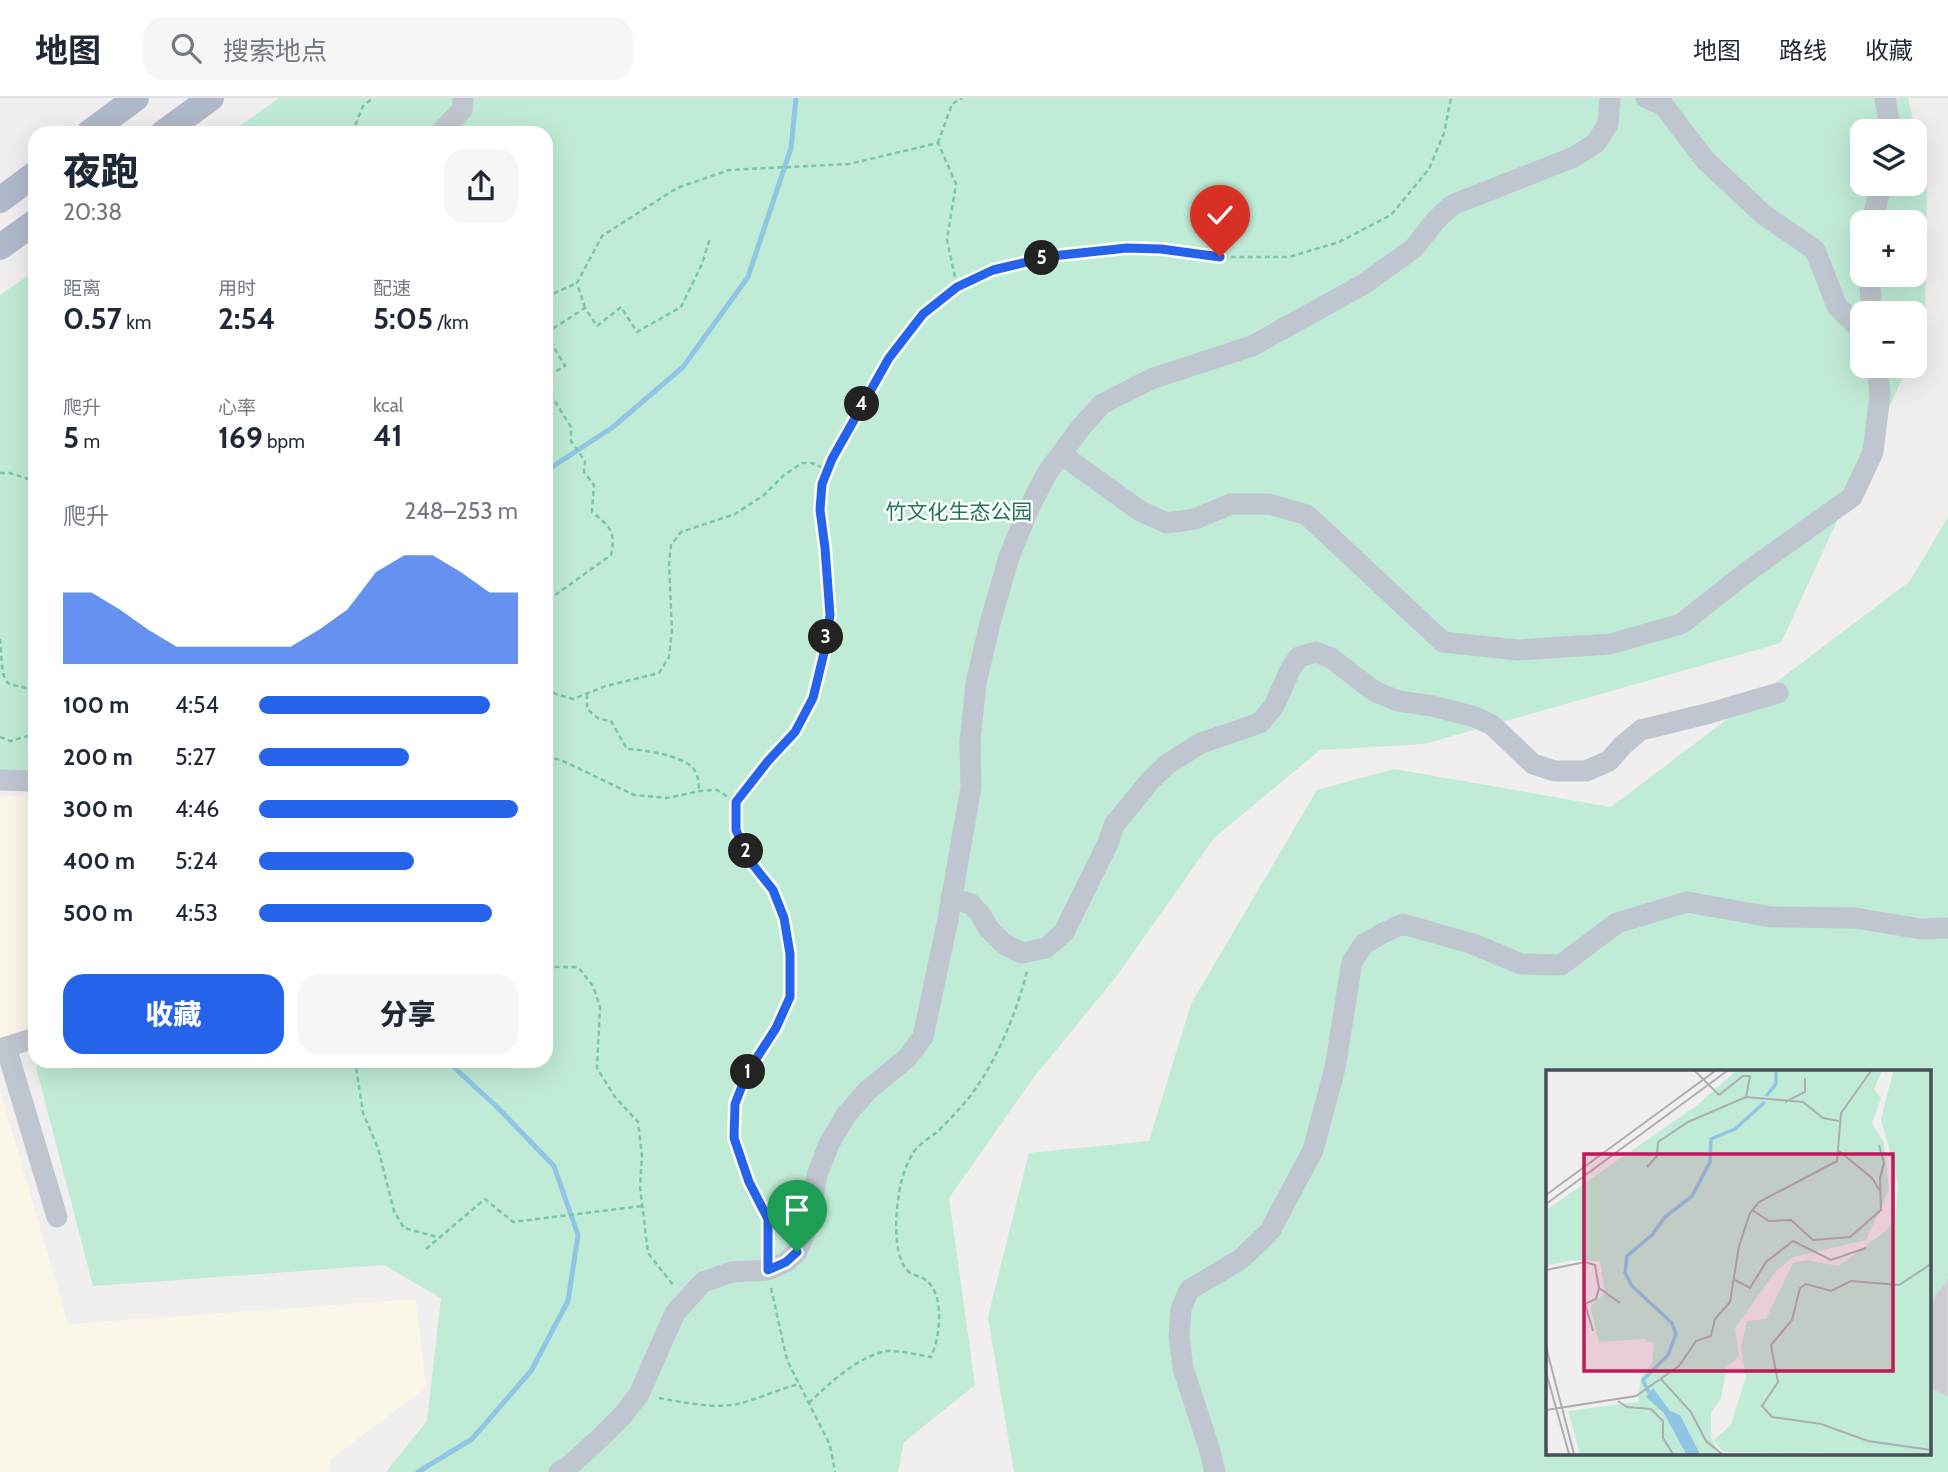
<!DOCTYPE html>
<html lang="zh">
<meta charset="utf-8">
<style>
:root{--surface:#fff;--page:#f6f6f7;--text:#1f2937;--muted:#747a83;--line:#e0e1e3;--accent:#2563eb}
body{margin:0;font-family:Cabin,"Noto Sans SC",sans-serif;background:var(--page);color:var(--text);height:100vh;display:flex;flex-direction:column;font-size:26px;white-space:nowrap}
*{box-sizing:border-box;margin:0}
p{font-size:23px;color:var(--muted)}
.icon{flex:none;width:38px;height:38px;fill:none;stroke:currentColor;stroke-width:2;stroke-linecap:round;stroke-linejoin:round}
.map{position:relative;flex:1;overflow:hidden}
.panel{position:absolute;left:28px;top:28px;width:525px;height:942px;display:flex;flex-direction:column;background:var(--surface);border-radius:21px;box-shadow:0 7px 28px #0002}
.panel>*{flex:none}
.fabs{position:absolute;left:1850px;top:21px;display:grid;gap:14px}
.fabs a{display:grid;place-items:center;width:77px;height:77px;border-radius:14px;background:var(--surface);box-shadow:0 7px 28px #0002;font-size:35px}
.pin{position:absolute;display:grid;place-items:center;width:60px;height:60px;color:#fff;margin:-72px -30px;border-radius:50% 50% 50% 0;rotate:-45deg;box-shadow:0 0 7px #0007}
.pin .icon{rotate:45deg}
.km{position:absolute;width:35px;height:35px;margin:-18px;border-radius:50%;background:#222;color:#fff;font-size:19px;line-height:35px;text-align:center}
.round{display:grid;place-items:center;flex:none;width:74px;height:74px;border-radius:21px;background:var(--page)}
.overview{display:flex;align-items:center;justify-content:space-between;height:119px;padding:0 35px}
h1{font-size:38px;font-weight:800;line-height:52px}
.stats{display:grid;grid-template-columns:repeat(3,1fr);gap:10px;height:119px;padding:7px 35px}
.stats div{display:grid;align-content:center}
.stats b{font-size:30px;font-weight:800}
.stats small{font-size:19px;font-weight:400}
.stats p{font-size:19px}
.chart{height:196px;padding:14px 35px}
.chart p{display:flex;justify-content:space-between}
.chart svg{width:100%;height:126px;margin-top:7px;fill:var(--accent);opacity:.7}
.cta{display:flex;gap:14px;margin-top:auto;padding:14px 35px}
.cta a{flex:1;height:80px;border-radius:21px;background:var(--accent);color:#fff;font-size:28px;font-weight:800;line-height:80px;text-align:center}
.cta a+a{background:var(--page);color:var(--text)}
ul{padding:0 35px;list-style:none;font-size:23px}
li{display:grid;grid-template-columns:112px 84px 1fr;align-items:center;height:52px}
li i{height:18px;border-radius:9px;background:var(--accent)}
header{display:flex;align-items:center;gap:42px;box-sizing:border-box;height:98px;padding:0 35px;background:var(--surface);border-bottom:2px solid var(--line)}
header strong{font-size:33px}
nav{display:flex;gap:38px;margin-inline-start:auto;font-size:24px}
.search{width:490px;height:63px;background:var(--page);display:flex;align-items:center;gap:18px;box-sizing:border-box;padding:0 24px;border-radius:21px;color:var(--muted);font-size:26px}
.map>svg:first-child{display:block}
.commercial{fill:#faf7e8}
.green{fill:#c0ebd6;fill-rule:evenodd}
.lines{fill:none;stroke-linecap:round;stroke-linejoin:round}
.stream{stroke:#90c6e4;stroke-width:5}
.building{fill:#ccccd2;stroke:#d2d3d9;stroke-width:2}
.path{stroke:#7bc5ab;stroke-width:2.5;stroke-dasharray:5 3.5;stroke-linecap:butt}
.minor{stroke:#c0c6cf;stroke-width:21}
.major{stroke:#b0b9ca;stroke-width:26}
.route-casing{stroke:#fff;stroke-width:14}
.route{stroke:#2563eb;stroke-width:9}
.labels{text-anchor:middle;stroke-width:5;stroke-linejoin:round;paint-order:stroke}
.park-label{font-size:21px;fill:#1f7556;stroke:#fff}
.inset-river{fill:none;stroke:#90c6e4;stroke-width:3.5}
.inset-road{fill:none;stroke:#adaeb3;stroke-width:2}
.view{fill:#c2185b;fill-opacity:0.15;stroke:#c2185b;stroke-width:3.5}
.inset-edge{fill:none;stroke:#484f5a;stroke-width:3.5}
</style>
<header>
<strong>地图</strong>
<div class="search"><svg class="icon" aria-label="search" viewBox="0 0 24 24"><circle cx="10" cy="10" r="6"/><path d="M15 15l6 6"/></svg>搜索地点</div>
<nav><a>地图</a><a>路线</a><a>收藏</a></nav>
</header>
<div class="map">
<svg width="1948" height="1374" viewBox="0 0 1948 1374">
<rect width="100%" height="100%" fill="#f0eeee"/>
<path class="commercial" d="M 22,697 L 35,698 L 35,928 L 0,953 L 0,699 Z
M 0,992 L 68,1226 L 416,1201 L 426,1290 L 330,1362 L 328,1374 L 0,1374 Z"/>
<path class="green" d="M 279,0 L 1908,0 L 1927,83 L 1925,231 L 1915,254 L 1914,215 L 1862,215 L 1862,268 L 1908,268 L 1781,545 L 1424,646 L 1320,652 L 1214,740 L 1116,879 L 1034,979 L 949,1100 L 975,1287 L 904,1344 L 898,1374 L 386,1374 L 427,1323 L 441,1200 L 384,1167 L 93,1188 L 36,969 L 43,962 L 546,962 L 546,35 L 230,35 ZM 1862,33 L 1914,33 L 1914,86 L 1862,86 ZM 1862,124 L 1914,124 L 1914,177 L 1862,177 Z
M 35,173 L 35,676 L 0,674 L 0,197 Z
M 1948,419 L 1948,1374 L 1014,1374 L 988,1219 L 1029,1055 L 1149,1043 L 1191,906 L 1317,692 L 1394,671 L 1611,709 L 1910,483 ZM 1547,973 L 1929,973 L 1929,1355 L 1547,1355 Z"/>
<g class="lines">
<path class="stream" d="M 546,373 L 613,329 L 683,269 L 748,179 L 791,50 L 796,0
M 418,1374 L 472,1341 L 531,1273 L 568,1203 L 578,1137 L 554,1068 L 497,1009 L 446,962"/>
</g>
<path class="building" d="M 1948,1182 L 1948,1298 L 1929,1289 L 1929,1206 Z"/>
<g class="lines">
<path class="path" d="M 352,35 L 363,8 L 373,0
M 938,45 L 952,6 L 962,0
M 546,199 L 577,185
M 585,210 L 577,185 L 602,138 L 677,90 L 729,72 L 849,66 L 938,45 L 956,86 L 947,142 L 957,189
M 546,235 L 585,210 L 597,228 L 621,209 L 637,234 L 681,209 L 702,166 L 710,140
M 546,236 L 565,268 L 546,279
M 546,289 L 571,329 L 571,343 L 585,363 L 584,374 L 594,387 L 592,414 C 610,428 616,434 611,457 L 547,503 L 546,506
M 0,375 L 10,375 L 35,383
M 0,541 C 2,554 0,577 8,585 C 16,589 24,587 35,595
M 546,590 L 556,596 L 573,601 L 606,588 L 659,575 L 669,559 L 672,533 L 669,466 L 671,447 L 681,434 L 735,416 L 764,397 L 784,377 L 802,365 L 812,365 L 828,372
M 587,596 L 587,611 L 599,621 L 611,623 L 627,651 C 644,652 681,657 693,670 C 698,677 699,684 699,692
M 0,639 L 10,643 L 32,637 L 35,633
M 546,658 L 563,663 L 634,697 L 667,700 L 700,693 L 717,692 L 736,704
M 546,869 L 578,869 L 593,888 L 600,909 L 597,970 L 615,999 L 638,1024 L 642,1058 L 640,1089 L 648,1155 L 674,1188
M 355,962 L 363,1015 L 378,1050 L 394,1113 L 404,1130 L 437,1139
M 426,1151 L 485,1101 L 513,1124 L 642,1108
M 768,1152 L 768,1121 L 749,1084 L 734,1040 L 735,1006 L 747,975 L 776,930 L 790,899 L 790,856 L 784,820 L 773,792 L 749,763 L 736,732 L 736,704 L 767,663 L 795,634 L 813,600 L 824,555 L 830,517 L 825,450 L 820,412 L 822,386 L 832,361 L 845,335 L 889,260 L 923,216 L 957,189 L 993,172 L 1051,158 L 1127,150 L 1161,151 L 1220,159 L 1289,159 L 1339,144 L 1391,117 L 1429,71 L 1444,35 L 1451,0
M 771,1190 L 787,1262 L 830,1347 L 835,1374
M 659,1300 C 681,1304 720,1312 741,1305 C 761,1300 779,1291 799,1286
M 809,1305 C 828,1286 860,1257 887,1253 C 900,1252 917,1257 931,1259 C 940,1240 945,1198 927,1183 C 922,1178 913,1178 908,1173 C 891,1157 896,1106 901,1085 C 903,1076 908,1063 913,1055 C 918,1047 929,1040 937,1034 C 951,1020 965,1006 976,990 C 1000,955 1017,913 1027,873"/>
<path class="minor" d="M 1646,0 L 1664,8 L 1705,62 L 1764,117 L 1815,152 L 1837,208 L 1862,233
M 1885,0 L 1891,33
M 440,35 L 462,12 L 463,0
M 1872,124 L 1878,99 L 1883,86
M 1869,177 L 1872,215
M 1061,356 L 1140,413 L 1167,425 L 1195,421 L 1231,406 L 1269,406 L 1307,417 L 1443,544 L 1518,552 L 1610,546 L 1681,526 L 1747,474 L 1852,399 L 1873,354 L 1880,297 L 1877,268
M 0,682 L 35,683
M 951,799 L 971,806 L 980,816 L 989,831 L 1004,846 L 1022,855 L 1046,850 L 1064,834 L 1108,745 L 1114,727 L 1150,683 L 1166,667 L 1201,645 L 1260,625 L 1274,608 L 1291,570 L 1299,559 L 1316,554 L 1331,560 L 1374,593 L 1398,603 L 1433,608 L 1475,619 L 1492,627 L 1533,666 L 1555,673 L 1586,673 L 1609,663 L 1623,647 L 1641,632 L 1710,615 L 1778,595
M 35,940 L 6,949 L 57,1119
M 559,1374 L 568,1369 L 600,1340 L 623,1317 L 639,1296 L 675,1215 L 703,1184 L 732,1174 L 768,1172 L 786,1164 L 797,1154 L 807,1129 L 817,1077 L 829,1046 L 846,1017 L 868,992 L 907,960 L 923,939 L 948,821 L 971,689 L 970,643 L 976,585 L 990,525 L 1009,459 L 1029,410 L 1047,375 L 1082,328 L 1102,306 L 1151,281 L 1252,248 L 1364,186 L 1414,150 L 1435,123 L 1452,107 L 1574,59 L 1596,45 L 1608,26 L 1610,0
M 1215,1374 L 1210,1353 L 1183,1270 L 1179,1239 L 1181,1211 L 1189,1192 L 1241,1161 L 1270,1133 L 1313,1052 L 1335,970 L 1352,864 L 1363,847 L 1383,835 L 1403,826 L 1473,846 L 1521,866 L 1561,867 L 1617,825 L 1687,804 L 1771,819 L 1855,820 L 1921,831 L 1948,830"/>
<path class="major" d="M 89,35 L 136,0
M 163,35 L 211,0
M 0,102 L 35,76
M 0,149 L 35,124"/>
</g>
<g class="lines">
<defs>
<path id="route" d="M 797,1154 L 786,1164 L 768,1172 L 768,1121 L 749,1084 L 734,1040 L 735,1006 L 747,975 L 776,930 L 790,899 L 790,856 L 784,820 L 773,792 L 750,763 L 736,732 L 736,704 L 768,663 L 795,634 L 813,600 L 824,555 L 830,517 L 825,450 L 820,412 L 822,386 L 832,361 L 889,260 L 923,216 L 957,189 L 993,172 L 1052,158 L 1127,150 L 1161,151 L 1220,159"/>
</defs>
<use href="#route" class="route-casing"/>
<use href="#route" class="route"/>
</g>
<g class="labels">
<g class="park-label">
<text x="959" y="421">竹文化生态公园</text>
</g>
</g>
<g transform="translate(1546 972)">
<rect width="385" height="385" fill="#f0eeee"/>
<path d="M 190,1 L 336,1 L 328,19 L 335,28 L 326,53 L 338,73 L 343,120 L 320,170 L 247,187 L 230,201 L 189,258 L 193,287 L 181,296 L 175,328 L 165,343 L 165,367 L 174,384 L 34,384 L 22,341 L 92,332 L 95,307 L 106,293 L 108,274 L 99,269 L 53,272 L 44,237 L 59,223 L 54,191 L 26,190 L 0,196 L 0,140 L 150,36 ZM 385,1 L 385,384 L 177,382 L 168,370 L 185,355 L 200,307 L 195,277 L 201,251 L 220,249 L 247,193 L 259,190 L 293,196 L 341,160 L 350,144 L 352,111 L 335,49 L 347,2 Z" fill="#c0ebd6"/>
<path d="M 107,318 L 124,341 L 134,345 L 154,384 L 140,384 L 118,343 L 100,327 Z" fill="#90c6e4"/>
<path class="inset-river" d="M 220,26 L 230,14 L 230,1M 103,323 L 97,310 L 122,285 L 130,264 L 126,253 L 86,216 L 79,203 L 81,186 L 106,165 L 119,147 L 146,126 L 164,92 L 165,69 L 189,59 L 219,32"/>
<path class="inset-road" d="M 149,1 L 173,25 L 197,6 L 204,6 L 200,27M 239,32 L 259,22 L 259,8M 293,81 L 326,108 L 334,121M 101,97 L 111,86 L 112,72 L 142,52 L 200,27 L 257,32 L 277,48 L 293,51M 0,125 L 169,1M 0,134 L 181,1M 206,140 L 223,151 L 245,150 L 267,170 L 304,167 L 335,140 L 334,108 L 338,93 L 333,75M 385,194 L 353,215 L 305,211 L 285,221 L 260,214 L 254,218 L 246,250 L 225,275 L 232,312 L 216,336 L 226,347 L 275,354 L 322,371 L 385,380M 0,200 L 39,192 L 49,195 L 53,218 L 50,229 L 39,234 L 47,261M 189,210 L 204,218 L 220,192 L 247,171 L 285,190 L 320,178M 53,218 L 74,233M 0,277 L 28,384M 0,302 L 23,384M 115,309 L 145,342 L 160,371 L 176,384M 72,331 L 81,337 L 105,339 L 117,351 L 117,368 L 127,384M 0,340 L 90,326 L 133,296 L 150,271 L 165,266 L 169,249 L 184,232 L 193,176 L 204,143 L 213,132 L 291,91 L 295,43 L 325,1"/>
<path class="view" d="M 38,84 L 347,84 L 347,301 L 38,301 Z"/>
<rect width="385" height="385" class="inset-edge"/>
</g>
</svg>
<div class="fabs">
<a><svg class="icon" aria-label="layers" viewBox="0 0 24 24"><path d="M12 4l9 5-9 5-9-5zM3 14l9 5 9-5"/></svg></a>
<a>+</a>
<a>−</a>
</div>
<div class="pin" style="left:797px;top:1154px;background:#1e9e55"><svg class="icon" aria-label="arrive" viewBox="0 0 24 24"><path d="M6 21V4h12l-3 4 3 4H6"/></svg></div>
<div class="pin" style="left:1220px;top:159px;background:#d93025"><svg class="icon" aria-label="check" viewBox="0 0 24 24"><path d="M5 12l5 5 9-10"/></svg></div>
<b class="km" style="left:748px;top:974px">1</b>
<b class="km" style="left:746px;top:753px">2</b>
<b class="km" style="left:826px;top:539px">3</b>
<b class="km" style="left:862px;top:306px">4</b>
<b class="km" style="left:1042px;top:160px">5</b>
<section class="panel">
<div class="overview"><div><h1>夜跑</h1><p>20:38</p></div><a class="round"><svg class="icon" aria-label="share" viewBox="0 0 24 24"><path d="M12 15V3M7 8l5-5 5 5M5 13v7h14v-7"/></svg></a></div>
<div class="stats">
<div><p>距离</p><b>0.57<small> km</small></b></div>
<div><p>用时</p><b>2:54</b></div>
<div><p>配速</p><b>5:05<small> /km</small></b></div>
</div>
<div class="stats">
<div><p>爬升</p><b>5<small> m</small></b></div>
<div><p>心率</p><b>169<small> bpm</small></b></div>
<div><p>kcal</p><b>41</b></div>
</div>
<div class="chart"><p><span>爬升</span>248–253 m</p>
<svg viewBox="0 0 160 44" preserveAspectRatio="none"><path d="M0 44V19L10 19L20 25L30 32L40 38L50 38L60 38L70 38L80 38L90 32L100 25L110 12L120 6L130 6L140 12L150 19L160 19V44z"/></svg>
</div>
<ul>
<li><b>100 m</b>4:54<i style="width:89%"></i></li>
<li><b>200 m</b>5:27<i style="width:58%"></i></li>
<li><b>300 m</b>4:46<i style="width:100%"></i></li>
<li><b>400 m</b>5:24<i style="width:60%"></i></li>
<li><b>500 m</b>4:53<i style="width:90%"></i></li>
</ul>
<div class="cta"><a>收藏</a><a>分享</a></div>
</section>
</div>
